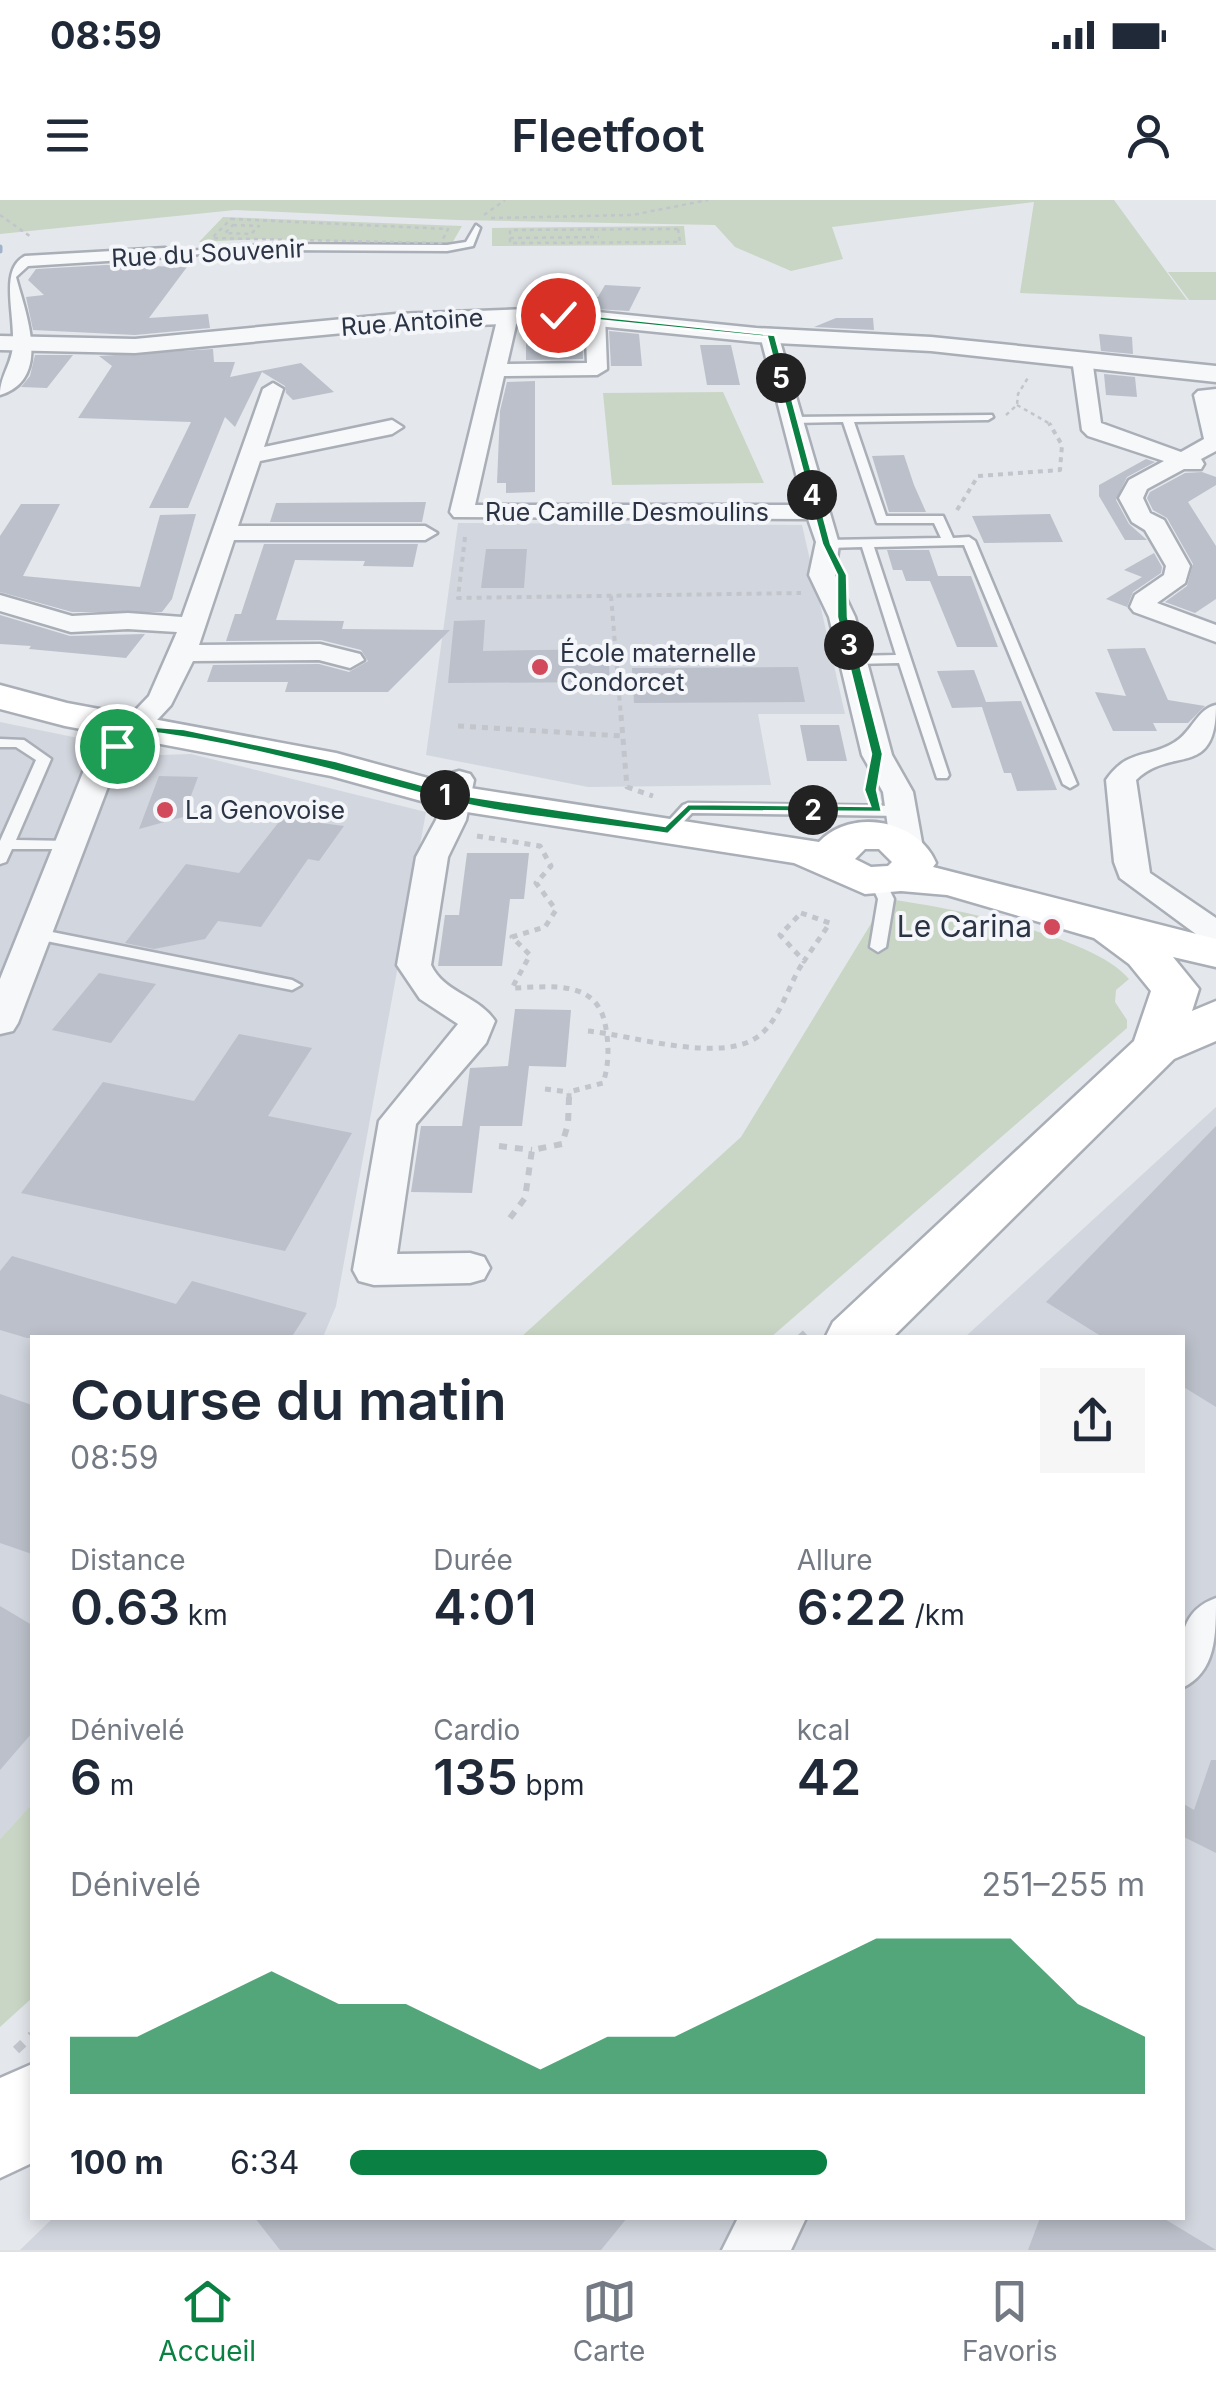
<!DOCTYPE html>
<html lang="fr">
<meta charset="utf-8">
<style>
:root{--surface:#fff;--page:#f6f6f7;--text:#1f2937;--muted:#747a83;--line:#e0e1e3;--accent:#0b8043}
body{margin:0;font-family:Inter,sans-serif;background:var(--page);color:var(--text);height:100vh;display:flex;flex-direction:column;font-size:38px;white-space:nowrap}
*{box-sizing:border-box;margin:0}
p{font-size:32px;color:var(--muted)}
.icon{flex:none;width:55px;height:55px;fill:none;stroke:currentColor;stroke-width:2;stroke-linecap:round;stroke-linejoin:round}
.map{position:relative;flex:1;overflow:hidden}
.drawer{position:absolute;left:30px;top:1135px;width:1155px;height:885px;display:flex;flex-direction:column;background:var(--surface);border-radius:0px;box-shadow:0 5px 15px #0003}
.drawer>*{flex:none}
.pin{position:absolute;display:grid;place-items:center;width:85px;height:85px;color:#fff;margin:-42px;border:5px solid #fff;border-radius:50%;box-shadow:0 2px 10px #0007}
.km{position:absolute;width:50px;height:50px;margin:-25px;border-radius:50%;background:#222;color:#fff;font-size:28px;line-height:50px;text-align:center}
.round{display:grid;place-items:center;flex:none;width:105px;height:105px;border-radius:0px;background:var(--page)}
.headline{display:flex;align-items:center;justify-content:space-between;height:170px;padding:0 40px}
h1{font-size:55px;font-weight:600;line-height:75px}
.stats{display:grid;grid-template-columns:repeat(3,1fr);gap:15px;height:170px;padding:10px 40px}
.stats div{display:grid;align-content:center}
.stats b{font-size:50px;font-weight:600}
.stats small{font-size:28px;font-weight:400}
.stats p{font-size:28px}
.chart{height:280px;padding:20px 40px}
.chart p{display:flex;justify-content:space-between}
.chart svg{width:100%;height:180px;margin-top:10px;fill:var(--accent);opacity:.7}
ul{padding:0 40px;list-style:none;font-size:32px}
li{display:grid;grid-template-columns:160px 120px 1fr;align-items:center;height:75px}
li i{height:25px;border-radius:12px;background:var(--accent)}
.status{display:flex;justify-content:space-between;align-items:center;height:70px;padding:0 50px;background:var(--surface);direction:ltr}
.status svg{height:28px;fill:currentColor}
header{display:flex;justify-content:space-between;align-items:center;height:130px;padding:0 40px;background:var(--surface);font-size:45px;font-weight:600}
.menu{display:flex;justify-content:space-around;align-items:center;height:140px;border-top:2px solid var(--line);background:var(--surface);font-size:28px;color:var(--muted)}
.menu a{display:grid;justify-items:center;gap:5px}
.menu .active{color:var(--accent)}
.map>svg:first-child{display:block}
.built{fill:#d2d6de}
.green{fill:#c9d6c5}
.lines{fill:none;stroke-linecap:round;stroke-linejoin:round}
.stream{stroke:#9fb4cc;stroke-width:5}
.building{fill:#bbc0ca}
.service-casing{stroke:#a9aeb7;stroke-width:5}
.minor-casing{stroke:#a9aeb7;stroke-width:5}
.tertiary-casing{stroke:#a9aeb7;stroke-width:5}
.secondary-casing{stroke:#a9aeb7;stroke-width:5}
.path-far4{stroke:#c2c5cb;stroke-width:2.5;stroke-dasharray:4 4;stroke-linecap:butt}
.path-far3{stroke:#c2c5cb;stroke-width:4;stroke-dasharray:5 5;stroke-linecap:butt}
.path-far2{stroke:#c2c5cb;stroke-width:5;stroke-dasharray:6 6;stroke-linecap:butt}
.path-far1{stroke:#c2c5cb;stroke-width:6;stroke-dasharray:8 8;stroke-linecap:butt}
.path{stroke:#c2c5cb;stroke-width:9;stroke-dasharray:10 10;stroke-linecap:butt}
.service{fill:#f7f8fa;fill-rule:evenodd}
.minor{fill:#f7f8fa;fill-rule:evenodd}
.tertiary{fill:#f7f8fa;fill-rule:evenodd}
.secondary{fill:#fff;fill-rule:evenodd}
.route{fill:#0b8043;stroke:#fff;stroke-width:2.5}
.poi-dot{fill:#d1495b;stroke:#f4f6f9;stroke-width:4}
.labels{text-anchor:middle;stroke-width:8;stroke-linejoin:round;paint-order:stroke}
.far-street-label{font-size:25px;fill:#2b3445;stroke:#f4f6f9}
.far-poi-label{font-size:25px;fill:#2b3445;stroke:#f4f6f9;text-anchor:start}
.poi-label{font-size:30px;fill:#2b3445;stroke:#f4f6f9;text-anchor:end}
</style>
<div class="status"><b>08:59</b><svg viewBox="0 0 49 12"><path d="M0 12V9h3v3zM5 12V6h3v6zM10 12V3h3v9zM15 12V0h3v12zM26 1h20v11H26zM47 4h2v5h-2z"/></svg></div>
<header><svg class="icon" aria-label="menu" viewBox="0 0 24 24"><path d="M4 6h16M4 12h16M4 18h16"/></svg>Fleetfoot<svg class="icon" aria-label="person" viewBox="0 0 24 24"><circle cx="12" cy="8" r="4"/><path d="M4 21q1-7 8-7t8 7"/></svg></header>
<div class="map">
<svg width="1216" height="2050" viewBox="0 0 1216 2050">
<rect width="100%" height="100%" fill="#e4e7ec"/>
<path class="built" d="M 458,323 L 802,325 L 845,514 L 758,514 L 771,585 L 588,587 L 426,555 Z
M 0,522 L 161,555 L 191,554 L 426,612 L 336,1106 L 323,1137 L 32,1138 L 32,1604 L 0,1639 Z
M 1216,907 L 1216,2050 L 20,2050 L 53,2018 L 1182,2018 L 1182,1138 L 965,1137 Z"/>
<path class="green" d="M 0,0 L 1114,0 L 1187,100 L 1020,93 L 1034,2 L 832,27 L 843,59 L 791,71 L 735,47 L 715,25 L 457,20 L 235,10 L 0,34 Z
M 223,17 L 462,26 L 451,45 L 264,39 L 199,42 Z
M 684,26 L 686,45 L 492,46 L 492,28 Z
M 1168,72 L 1216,72 L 1216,100 L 1189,100 Z
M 723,192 L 764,283 L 612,285 L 603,193 Z
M 886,699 C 944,706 1093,735 1129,779 L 1116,790 L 1115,802 L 1127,820 L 1127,828 L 771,1137 L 520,1138 L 741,937 Z
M 32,1604 L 32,1798 L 0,1827 L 0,1639 Z"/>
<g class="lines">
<path class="stream" d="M 0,47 L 0,51"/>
</g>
<path class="building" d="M 106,65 L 187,67 L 149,118 L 208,114 L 210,128 L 135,135 L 33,130 L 26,97 L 44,95 L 28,80 L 36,69 Z
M 605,85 L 641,87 L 629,111 L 527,105 L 527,95 L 598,97 Z
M 836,118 L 873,118 L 874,130 L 814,127 Z
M 558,126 L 582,128 L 583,159 L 526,160 L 526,127 Z
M 609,131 L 639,134 L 642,166 L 611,166 Z
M 1099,134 L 1132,137 L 1133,154 L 1101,151 Z
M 700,145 L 731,145 L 740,185 L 707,185 Z
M 213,149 L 214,162 L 235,162 L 230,177 L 301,163 L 334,192 L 293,200 L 286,193 L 285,186 L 262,172 L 235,227 L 225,217 L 188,308 L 149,308 L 191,222 L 78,218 L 112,166 L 99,156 Z
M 35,155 L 73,155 L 47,188 L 21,187 L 30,176 Z
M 1104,174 L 1135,177 L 1137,197 L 1106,195 Z
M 535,181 L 535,292 L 506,293 L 506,283 L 497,283 L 500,211 L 507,182 Z
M 904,255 L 914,285 L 926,312 L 889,312 L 872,256 Z
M 1146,259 L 1155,262 L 1127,277 L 1116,300 L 1129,324 L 1147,340 L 1125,340 L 1099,296 L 1099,285 Z
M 1202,272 L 1216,277 L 1216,285 L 1188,302 L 1216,346 L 1216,399 L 1195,413 L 1165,402 L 1187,386 L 1193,364 L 1167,318 L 1153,310 L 1147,298 L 1150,292 L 1185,273 Z
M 426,302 L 422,322 L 270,322 L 276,303 Z
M 21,304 L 60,304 L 23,376 L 140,387 L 160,315 L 196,314 L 172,399 L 162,412 L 72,412 L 0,392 L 0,336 Z
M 1050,314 L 1063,342 L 984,343 L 972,316 Z
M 264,344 L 418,344 L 413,367 L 363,366 L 365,361 L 295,360 L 276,420 L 344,421 L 342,429 L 450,430 L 388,492 L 285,492 L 288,482 L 207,482 L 213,465 L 319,464 L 349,472 L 368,461 L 361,450 L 321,440 L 226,441 L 235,414 L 241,414 Z
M 486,349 L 527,349 L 524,388 L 481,388 Z
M 887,350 L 929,350 L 938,376 L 971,376 L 998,447 L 957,447 L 930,381 L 906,381 L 902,370 L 893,370 Z
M 1154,353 L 1162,367 L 1161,373 L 1133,392 L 1127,407 L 1106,399 L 1142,377 L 1124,370 Z
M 0,415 L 70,436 L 145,434 L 126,458 L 29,449 L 31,446 L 0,444 Z
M 485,420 L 483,451 L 608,449 L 610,482 L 448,483 L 454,421 Z
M 1145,448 L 1168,500 L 1205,506 L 1188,523 L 1153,523 L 1157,531 L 1113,531 L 1095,492 L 1126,496 L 1107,449 Z
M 798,467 L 805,502 L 634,503 L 632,468 Z
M 974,470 L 986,502 L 1021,501 L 1057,590 L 1017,591 L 1011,573 L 1004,573 L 982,507 L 952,508 L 937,471 Z
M 800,525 L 839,525 L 847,561 L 807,561 Z
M 159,576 L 198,577 L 183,617 L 139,629 Z
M 282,618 L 344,626 L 319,661 L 308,659 L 261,727 L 218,721 L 205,739 L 154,749 L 125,743 L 186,664 L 239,673 Z
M 467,653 L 529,653 L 524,699 L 510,699 L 502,766 L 438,766 L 445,715 L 459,715 Z
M 99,773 L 156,784 L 111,843 L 52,830 Z
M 515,809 L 571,810 L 566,867 L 529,866 L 522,926 L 480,926 L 472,993 L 411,992 L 421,926 L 462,926 L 470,868 L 508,866 Z
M 239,834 L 312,848 L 268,916 L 352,933 L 285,1051 L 21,993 L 103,882 L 194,901 Z
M 1216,926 L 1216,1207 L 1182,1186 L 1182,1138 L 1104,1138 L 1046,1102 Z
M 12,1056 L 176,1104 L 192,1081 L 307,1113 L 291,1138 L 27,1138 L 0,1130 L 0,1071 Z
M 0,1194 L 32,1205 L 32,1354 L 0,1343 Z
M 0,1406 L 32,1425 L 32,1533 L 0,1570 Z
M 1211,1560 L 1216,1560 L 1216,1653 L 1182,1636 L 1182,1603 L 1194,1610 Z
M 255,2018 L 627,2018 L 601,2050 L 280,2050 Z
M 1040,2018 L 1163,2018 L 1216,2050 L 1028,2050 Z"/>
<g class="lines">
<defs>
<path id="service" d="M 476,25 L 480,28 L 473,46 L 447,51 L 278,50 L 165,56 L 161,53 L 278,44 L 447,45 L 466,42 Z
M 992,215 L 993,217 L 988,220 L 854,222 L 886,316 L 943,316 L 953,338 L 969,337 L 975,341 L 1077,584 L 1070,588 L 1063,584 L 964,345 L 874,347 L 949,575 L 947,578 L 937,578 L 899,463 L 853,464 L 846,460 L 853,456 L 896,455 L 862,347 L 827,348 L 821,344 L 827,340 L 941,338 L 934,323 L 877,323 L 843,222 L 792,223 L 787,220 L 792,217 Z
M 0,539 L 24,540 L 51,559 L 16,640 L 71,641 L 77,643 L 77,649 L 12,649 L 6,662 L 0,664 L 0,641 L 36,560 L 16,547 L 0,547 Z
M 688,603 L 902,606 L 910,611 L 902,616 L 692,613 L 673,633 L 663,633 L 663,627 L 683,605 Z
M 878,677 L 884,679 L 894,699 L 886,747 L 878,752 L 870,747 L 878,699 L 870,682 Z
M 37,729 L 292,780 L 301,785 L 292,790 L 31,738 L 31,730 Z"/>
<path id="minor" d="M 165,48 L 174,53 L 171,57 L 28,66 L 16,77 C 25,112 53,179 0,195 C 0,175 13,163 13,143 C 14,109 0,69 25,56 Z
M 508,110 L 518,116 L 507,164 L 587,163 L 585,116 L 595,110 L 605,116 L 607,169 L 597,175 L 504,176 L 475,305 L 804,305 L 760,135 L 770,129 L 777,131 L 839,344 L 835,375 L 855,417 L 892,555 L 913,592 L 923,648 L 918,655 L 896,655 L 891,648 L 883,592 L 862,555 L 829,417 L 809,375 L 816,342 L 808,319 L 454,317 L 450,312 L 498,116 Z
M 1082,153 L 1092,159 L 1101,223 L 1181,252 L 1204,239 L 1194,195 L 1198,191 L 1216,189 L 1216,251 L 1201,259 L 1204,264 L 1201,269 L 1184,269 L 1147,289 L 1143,298 L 1150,313 L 1164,320 L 1190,366 L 1185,383 L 1157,403 L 1216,425 L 1216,442 L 1134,412 L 1130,407 L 1135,395 L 1164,375 L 1166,366 L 1145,330 L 1132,322 L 1119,298 L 1129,280 L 1164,261 L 1088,236 L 1082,230 L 1072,159 Z
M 273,183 L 283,189 L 264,247 L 392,220 L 403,227 L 392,234 L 260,261 L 238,326 L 425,326 L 437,333 L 425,340 L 234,340 L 199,445 L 320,444 L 360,454 L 364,460 L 350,468 L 319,460 L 193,461 L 171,505 L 117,563 L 18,823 L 13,831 L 0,834 L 0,779 L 88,560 L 149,496 L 177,432 L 128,429 L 71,432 L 0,411 L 0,395 L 72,416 L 128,413 L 182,417 L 263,189 Z
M 1216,505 C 1216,580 1172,545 1136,580 L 1150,673 L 1216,718 L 1216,743 L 1204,740 L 1120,678 L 1114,662 L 1106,580 C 1128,548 1148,559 1175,542 C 1192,532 1197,509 1216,505 Z
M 459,571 L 470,574 L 474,580 L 466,620 L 448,657 L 431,765 C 444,793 479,796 495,821 L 486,843 L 416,924 L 397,1054 L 470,1053 L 484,1057 L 490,1068 L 484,1079 L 470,1083 L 374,1085 L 359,1081 L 353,1070 L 379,921 L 458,824 L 420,799 L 397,765 L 416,657 L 436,620 L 448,574 Z
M 1216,1398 C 1216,1436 1216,1472 1182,1488 C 1182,1450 1174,1413 1216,1398 Z
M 738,2018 L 806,2018 L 791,2050 L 722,2050 Z"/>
<path id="tertiary" d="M 558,108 L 756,128 L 931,137 L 1216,166 L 1216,182 L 931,151 L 756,142 L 558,122 L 396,128 L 135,153 L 0,150 L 0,136 L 135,139 L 396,114 Z"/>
<path id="secondary" d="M 0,485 L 67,503 L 336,553 L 457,586 L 819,642 C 851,607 919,620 936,663 L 933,667 L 1216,739 L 1216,767 L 1173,757 L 1199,789 L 1192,811 L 1216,801 L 1216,841 L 1174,859 L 892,1138 L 825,1138 L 833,1122 L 1134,841 L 1151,791 L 1129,764 L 1094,738 L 947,695 L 901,691 L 865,694 L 794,663 L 454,610 L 331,576 L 65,526 L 0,509 ZM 865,649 L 879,649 L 892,662 L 888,666 L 871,667 L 855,659 Z
M 32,1864 L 32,1963 L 0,1978 L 0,1878 Z"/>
</defs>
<use href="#service" class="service-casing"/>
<use href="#minor" class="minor-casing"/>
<use href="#tertiary" class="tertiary-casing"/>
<use href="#secondary" class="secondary-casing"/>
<path class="path-far4" d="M 0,15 L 31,37
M 484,15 L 505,0
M 491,18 L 632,15 L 708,0
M 231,19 L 448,29 L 441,43 L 212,38 Z
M 233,25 L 259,26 L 251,34 L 225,33 Z
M 678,29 L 680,42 L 510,43 L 510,30 Z
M 510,38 L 599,37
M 1017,205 L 1052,225
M 1006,215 L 1017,205 L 1018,194 L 1029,176"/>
<path class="path-far3" d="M 957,310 L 978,276 L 1060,270 L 1062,245 L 1049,223
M 465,337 L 458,398 L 801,393
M 611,396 L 621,517"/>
<path class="path-far2" d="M 621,515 L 627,587 L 653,596
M 458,526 L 622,536
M 477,636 L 540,646 L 551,666 L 536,683 L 556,710 L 545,727 L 512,737 L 530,755 L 512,788 C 551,787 599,778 606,829 C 609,847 609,865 603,883 L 569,892 L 569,900
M 801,713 L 830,723 L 804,761 L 780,735 Z
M 588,831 C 632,835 726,866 761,834 C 781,817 789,783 804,761
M 545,889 L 569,892"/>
<path class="path-far1" d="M 499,946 L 532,950
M 510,1018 L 525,998 L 532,950 L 562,944 L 568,924 L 569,897
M 799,1138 L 810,1128"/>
<path class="path" d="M 16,1850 L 32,1835"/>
<use href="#service" class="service"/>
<use href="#minor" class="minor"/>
<use href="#tertiary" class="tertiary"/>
<use href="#secondary" class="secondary"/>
</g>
<path class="route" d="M 558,112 L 775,135 L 831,344 L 847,375 L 848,417 L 883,554 L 877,590 L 882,612 L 691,611 L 668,634 C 596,623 520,618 450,601 C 346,575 245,543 138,531 L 121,548 L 113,548 L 113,543 L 131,525 L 184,529 L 336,561 L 455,594 L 665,626 L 688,604 L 870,606 L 864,590 L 871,554 L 837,417 L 837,375 L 822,344 L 767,137 L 555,116 Z"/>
<g class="poi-dot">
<circle cx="540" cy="467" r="10"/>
<circle cx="165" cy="610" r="10"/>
<circle cx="1052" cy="727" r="10"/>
</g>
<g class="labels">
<g class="far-street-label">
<text transform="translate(208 53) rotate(-3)" y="9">Rue du Souvenir</text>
<text transform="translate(412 122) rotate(-4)" y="9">Rue Antoine</text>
<text x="627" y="321">Rue Camille Desmoulins</text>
</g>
<g class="far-poi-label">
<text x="560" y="462">École maternelle<tspan x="560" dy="29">Condorcet</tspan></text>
<text x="185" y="619">La Genovoise</text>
</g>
<g class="poi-label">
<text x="1032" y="737">Le Carina</text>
</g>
</g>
</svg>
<div class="pin" style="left:117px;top:546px;background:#1e9e55"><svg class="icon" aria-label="arrive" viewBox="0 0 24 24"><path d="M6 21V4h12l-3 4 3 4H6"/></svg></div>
<div class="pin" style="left:558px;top:115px;background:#d93025"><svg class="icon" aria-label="check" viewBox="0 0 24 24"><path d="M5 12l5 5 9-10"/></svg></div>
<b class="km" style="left:445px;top:595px">1</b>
<b class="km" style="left:813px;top:610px">2</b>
<b class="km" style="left:849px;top:445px">3</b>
<b class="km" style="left:812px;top:295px">4</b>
<b class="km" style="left:781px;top:178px">5</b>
<section class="drawer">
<div class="headline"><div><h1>Course du matin</h1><p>08:59</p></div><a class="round"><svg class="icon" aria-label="share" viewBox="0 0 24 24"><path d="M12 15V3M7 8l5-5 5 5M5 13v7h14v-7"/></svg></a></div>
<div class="stats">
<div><p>Distance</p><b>0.63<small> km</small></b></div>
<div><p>Durée</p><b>4:01</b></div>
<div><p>Allure</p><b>6:22<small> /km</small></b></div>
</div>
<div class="stats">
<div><p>Dénivelé</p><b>6<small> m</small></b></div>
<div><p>Cardio</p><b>135<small> bpm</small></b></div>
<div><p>kcal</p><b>42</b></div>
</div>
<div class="chart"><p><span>Dénivelé</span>251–255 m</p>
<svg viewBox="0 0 160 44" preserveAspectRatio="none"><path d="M0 44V30L10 30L20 22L30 14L40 22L50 22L60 30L70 38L80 30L90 30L100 22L110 14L120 6L130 6L140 6L150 22L160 30V44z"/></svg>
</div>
<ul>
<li><b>100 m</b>6:34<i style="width:60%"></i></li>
</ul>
</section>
</div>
<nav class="menu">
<a class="active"><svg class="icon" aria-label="home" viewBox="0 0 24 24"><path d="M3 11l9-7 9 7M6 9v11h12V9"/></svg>Accueil</a>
<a><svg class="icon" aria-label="map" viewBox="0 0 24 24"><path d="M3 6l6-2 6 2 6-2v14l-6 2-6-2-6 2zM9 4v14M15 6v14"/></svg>Carte</a>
<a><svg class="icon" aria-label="saved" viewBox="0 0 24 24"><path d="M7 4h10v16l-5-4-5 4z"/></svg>Favoris</a>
</nav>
